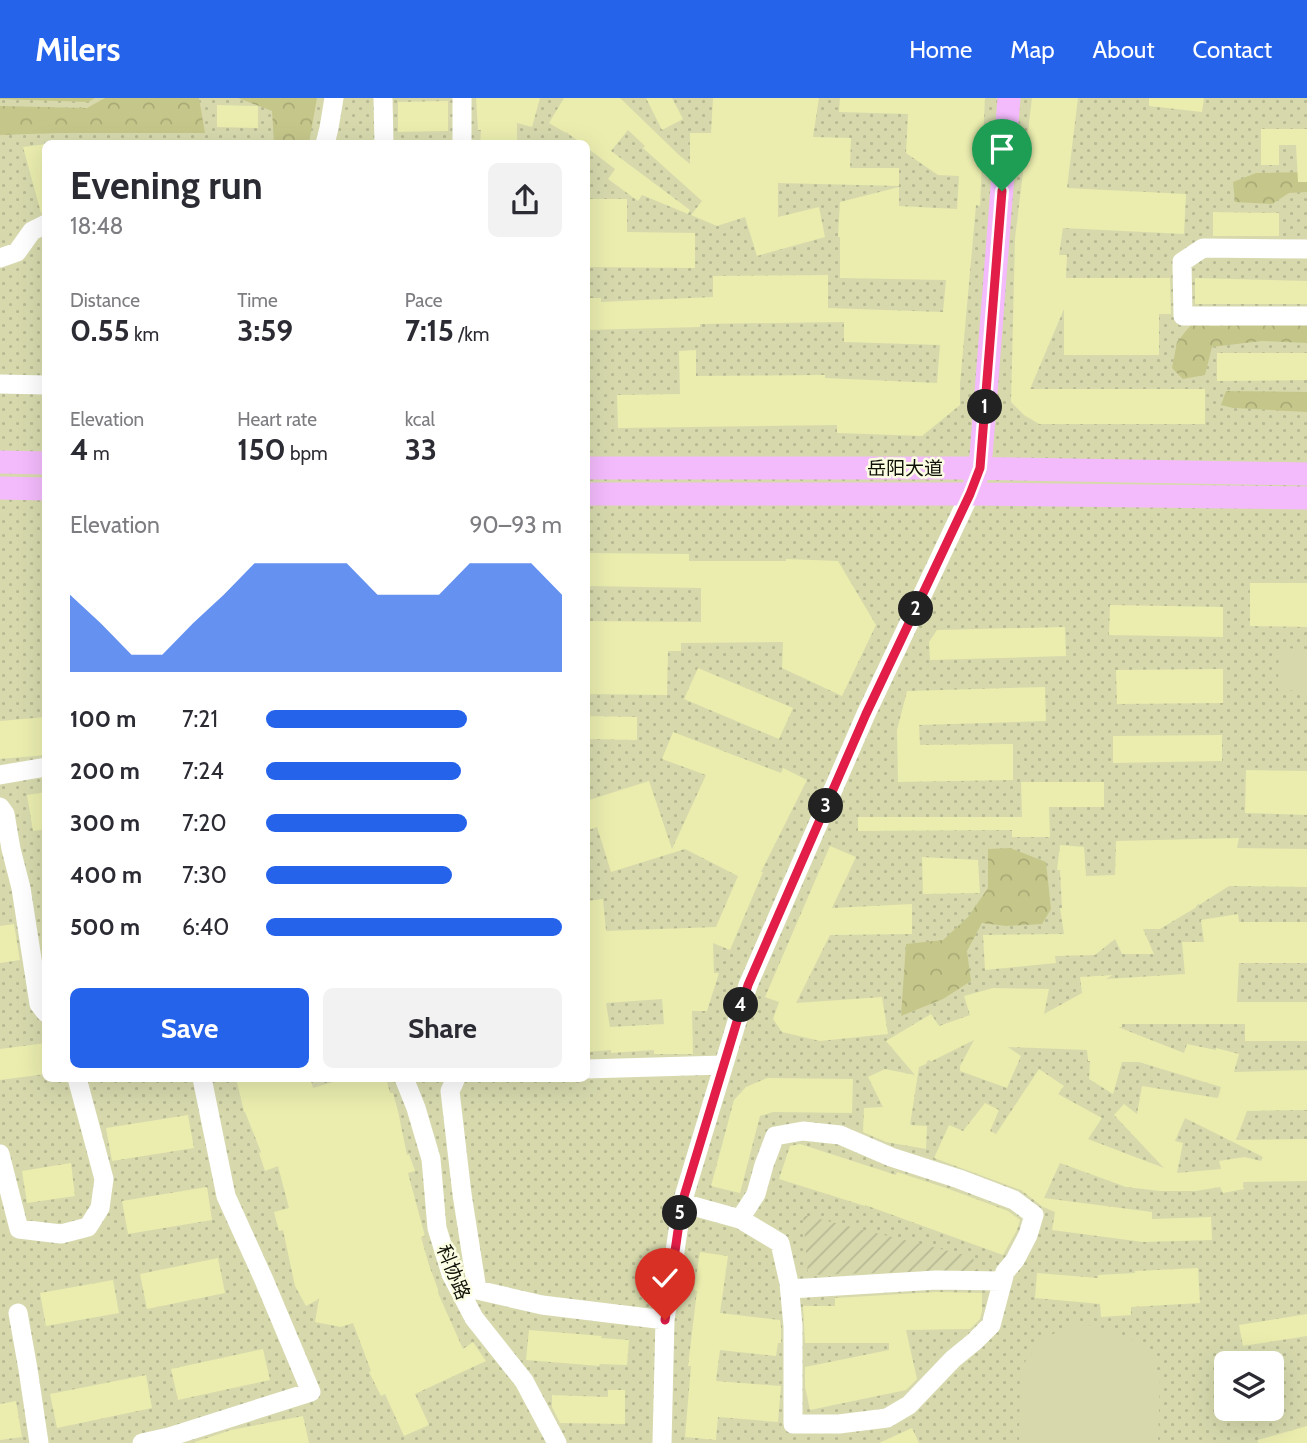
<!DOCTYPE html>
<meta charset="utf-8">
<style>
:root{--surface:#fff;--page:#f2f2f3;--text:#2b2b33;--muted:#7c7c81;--accent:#2563eb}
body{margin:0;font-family:Cabin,"Noto Sans SC",sans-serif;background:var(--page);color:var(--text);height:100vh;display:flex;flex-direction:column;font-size:26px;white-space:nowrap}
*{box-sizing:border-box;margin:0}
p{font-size:23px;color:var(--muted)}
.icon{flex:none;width:38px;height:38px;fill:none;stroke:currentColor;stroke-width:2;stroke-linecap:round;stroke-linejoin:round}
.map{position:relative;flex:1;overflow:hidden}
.side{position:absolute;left:42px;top:42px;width:548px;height:942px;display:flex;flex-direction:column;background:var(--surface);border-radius:10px;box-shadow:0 7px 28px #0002}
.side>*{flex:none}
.controls{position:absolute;left:1214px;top:1253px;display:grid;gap:14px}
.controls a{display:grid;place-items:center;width:70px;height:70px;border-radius:10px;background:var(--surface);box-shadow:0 7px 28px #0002;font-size:35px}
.pin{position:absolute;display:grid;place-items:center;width:60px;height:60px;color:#fff;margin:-72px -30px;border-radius:50% 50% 50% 0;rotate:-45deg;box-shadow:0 0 7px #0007}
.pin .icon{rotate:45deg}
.km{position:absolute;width:35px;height:35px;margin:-18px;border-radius:50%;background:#222;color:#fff;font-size:19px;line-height:35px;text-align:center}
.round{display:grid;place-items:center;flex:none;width:74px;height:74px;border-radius:10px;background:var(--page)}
.summary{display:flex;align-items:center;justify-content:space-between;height:119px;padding:0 28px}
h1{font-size:38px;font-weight:800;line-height:52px}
.stats{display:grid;grid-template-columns:repeat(3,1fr);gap:10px;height:119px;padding:7px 28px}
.stats div{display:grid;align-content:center}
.stats b{font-size:30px;font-weight:800}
.stats small{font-size:19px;font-weight:400}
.stats p{font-size:19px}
.chart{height:196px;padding:14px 28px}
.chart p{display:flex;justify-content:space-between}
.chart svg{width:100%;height:126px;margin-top:7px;fill:var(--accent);opacity:.7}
.cta{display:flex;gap:14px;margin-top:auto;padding:14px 28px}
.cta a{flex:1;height:80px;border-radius:10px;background:var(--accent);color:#fff;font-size:28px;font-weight:800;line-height:80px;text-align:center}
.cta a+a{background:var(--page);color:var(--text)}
ul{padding:0 28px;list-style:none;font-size:23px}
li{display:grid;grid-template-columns:112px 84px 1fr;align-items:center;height:52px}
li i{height:18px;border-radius:9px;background:var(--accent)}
header{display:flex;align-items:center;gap:42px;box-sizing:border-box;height:98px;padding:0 35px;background:var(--accent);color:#fff}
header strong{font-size:33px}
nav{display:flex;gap:38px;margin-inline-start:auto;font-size:24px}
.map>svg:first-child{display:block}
.grass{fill:url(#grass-dots);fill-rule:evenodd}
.forest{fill:url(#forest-crowns)}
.garden{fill:url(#garden-furrows)}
.pitch{fill:#d7d9ad}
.building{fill:#eaedae;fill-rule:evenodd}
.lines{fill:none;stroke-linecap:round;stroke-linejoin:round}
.minor{stroke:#fff;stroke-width:19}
.major{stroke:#f3bafc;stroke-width:23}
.route-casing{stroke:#fff;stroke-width:14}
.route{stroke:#e11d48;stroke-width:9}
.labels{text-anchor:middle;stroke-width:5;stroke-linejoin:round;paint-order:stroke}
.street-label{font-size:19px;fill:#0f1007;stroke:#fcfee3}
</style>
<header>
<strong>Milers</strong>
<nav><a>Home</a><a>Map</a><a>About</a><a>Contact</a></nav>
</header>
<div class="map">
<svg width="1307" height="1345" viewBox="0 0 1307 1345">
<defs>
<pattern id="grass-dots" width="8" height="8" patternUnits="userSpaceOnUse" patternTransform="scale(1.75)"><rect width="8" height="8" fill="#d7d9ad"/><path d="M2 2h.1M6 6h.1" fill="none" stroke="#b7b993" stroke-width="1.8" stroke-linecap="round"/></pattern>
<pattern id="forest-crowns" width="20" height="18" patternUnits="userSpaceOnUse" patternTransform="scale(1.75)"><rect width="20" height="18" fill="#c5c78a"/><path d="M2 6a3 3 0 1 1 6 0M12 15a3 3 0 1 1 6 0" fill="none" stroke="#a8aa76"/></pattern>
<pattern id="garden-furrows" width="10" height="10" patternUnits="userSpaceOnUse" patternTransform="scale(1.75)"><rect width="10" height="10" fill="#d7d9ad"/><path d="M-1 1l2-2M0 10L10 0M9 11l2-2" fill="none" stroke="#b7b993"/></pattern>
</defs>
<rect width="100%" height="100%" fill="#fcfee3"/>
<path class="grass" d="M 0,0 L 1307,0 L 1307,1345 L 0,1345 ZM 46,46 L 586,46 L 586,980 L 46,980 ZM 1227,1265 L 1272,1265 L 1272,1311 L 1227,1311 Z"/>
<path class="forest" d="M 0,0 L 95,0 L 88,4 L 0,1 Z
M 105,0 L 199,0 L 205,35 L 59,35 L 0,37 L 0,8 L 87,10 Z
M 238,0 L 317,0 L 309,45 L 274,45 L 272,13 Z
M 1307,74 L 1307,94 L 1289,95 L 1272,106 L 1235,104 L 1233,84 L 1256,75 Z
M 1269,225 L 1307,226 L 1307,245 L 1262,243 L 1212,249 L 1205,277 L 1183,281 L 1172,270 L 1177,244 L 1191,227 L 1219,228 Z
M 1226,293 L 1307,294 L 1307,314 L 1233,310 L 1221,307 Z
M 1010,750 L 1046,764 L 1051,811 L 1042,826 L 1006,828 L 982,825 L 967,853 L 971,883 L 943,901 L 901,918 L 906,846 L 943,842 L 968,819 L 988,790 L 988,751 Z"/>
<path class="garden" d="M 803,1117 L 973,1159 L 976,1172 L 808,1177 Z"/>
<path class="pitch" d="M 1279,550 L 1307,551 L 1307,593 L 1278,592 Z
M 1078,1225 L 1116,1233 L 1149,1251 L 1160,1278 L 1158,1345 L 1019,1345 L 1020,1270 L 1044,1240 Z"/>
<path class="building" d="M 476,0 L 540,0 L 532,29 L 517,25 L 517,46 L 480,46 L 481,32 L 478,32 Z
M 564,0 L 620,0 L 679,57 L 690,66 L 690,35 L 711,35 L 713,0 L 819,0 L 813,39 L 851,40 L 850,70 L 899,70 L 899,88 L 778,85 L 778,119 L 819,109 L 825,139 L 757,158 L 745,119 L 717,128 L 691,117 L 702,103 L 643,50 L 645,48 L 628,32 L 611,53 L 690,112 L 688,116 L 642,97 L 638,103 L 608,81 L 615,71 L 586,49 L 586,46 L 582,46 L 566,34 L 566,35 L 549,25 Z
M 646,0 L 672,0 L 683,21 L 662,32 Z
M 840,0 L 985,0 L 980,108 L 976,107 L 960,286 L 960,307 L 922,338 L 837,335 L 837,327 L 618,330 L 617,297 L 680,296 L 679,253 L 696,252 L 696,278 L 825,277 L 825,280 L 937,285 L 940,247 L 844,244 L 844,224 L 700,226 L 700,229 L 586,232 L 586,200 L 601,200 L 601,204 L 713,199 L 713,178 L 828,177 L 828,210 L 943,214 L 946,182 L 840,180 L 840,139 L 838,139 L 840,104 L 899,89 L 899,108 L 957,111 L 959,78 L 938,77 L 906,55 L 908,16 L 839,14 Z
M 1032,0 L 1078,0 L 1067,90 L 1186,96 L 1184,136 L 1063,130 L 1059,157 L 1067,157 L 1066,180 L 1170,180 L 1171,216 L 1159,216 L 1159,257 L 1064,257 L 1064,211 L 1030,291 L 1205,291 L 1205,326 L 1039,326 L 1024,317 L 1011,304 L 1015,140 Z
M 1149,0 L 1204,0 L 1202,14 L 1149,8 Z
M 448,3 L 448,33 L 398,34 L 398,4 Z
M 217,7 L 258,8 L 258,30 L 217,29 Z
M 1261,31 L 1307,31 L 1307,84 L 1298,84 L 1296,47 L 1279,47 L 1279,67 L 1261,67 Z
M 46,46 L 46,114 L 41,115 L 23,49 Z
M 586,101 L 627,101 L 627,134 L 695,135 L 695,170 L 586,169 Z
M 1213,114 L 1279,115 L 1279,138 L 1213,138 Z
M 1195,180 L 1307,183 L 1307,206 L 1195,206 Z
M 1217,255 L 1307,255 L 1307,282 L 1217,283 Z
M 586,455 L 689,456 L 689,463 L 786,463 L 786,461 L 838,463 L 876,527 L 842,598 L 782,570 L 783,544 L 681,545 L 681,553 L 668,553 L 667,597 L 586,596 L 586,523 L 701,524 L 701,490 L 586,488 Z
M 1250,485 L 1307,485 L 1307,529 L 1250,528 Z
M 1110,507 L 1223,509 L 1223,539 L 1109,537 Z
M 1065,529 L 1066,558 L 930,562 L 929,544 L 937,532 Z
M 698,570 L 793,610 L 779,641 L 684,601 Z
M 1223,571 L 1223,605 L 1117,606 L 1116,572 Z
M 1045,589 L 1046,623 L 919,627 L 920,647 L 1013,646 L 1013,682 L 898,684 L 897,632 L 907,593 Z
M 586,618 L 637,619 L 637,642 L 586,641 Z
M 46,619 L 46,657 L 0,661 L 0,623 Z
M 673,634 L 781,675 L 783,670 L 807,682 L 761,774 L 763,774 L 730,852 L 713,845 L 714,875 L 719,875 L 707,913 L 692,913 L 693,956 L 654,956 L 654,952 L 611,955 L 611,952 L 586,954 L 586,846 L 588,846 L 586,803 L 603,801 L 606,833 L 716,829 L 738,778 L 685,751 L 611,774 L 597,729 L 586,733 L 586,703 L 649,683 L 672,751 L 706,677 L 662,661 ZM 662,901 L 664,926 L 610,929 L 606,905 Z
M 1222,637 L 1222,663 L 1113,665 L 1113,638 Z
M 1246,672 L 1307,673 L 1307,717 L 1245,715 Z
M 1021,684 L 1104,684 L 1104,709 L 1049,709 L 1050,739 L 1012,739 L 1012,732 L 858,733 L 858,719 L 1022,719 Z
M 46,694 L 46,731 L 33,733 L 27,697 Z
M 1239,740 L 1237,750 L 1307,751 L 1307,789 L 1229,788 L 1199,807 L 1199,805 L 1195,810 L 1160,831 L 1143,831 L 1154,856 L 1122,856 L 1115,841 L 1095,857 L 1055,858 L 1056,865 L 985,872 L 983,837 L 1064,836 L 1060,810 L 1062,810 L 1060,772 L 1057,772 L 1060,747 L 1084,749 L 1086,778 L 1115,777 L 1116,743 Z
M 830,748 L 856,759 L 832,810 L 912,806 L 912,836 L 830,837 L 796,905 L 882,899 L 888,936 L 820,943 L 782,934 L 773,921 L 779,904 L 765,899 Z
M 922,759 L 978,762 L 980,795 L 923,796 Z
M 1238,816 L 1239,824 L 1307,824 L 1307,865 L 1239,865 L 1237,904 L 1307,904 L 1307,943 L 1245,943 L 1245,926 L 1122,926 L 1122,929 L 1118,929 L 1184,955 L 1187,946 L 1216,952 L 1216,950 L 1239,956 L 1234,974 L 1307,972 L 1307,1012 L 1247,1013 L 1236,1042 L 1307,1041 L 1307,1083 L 1243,1084 L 1244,1091 L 1223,1095 L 1220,1089 L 1196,1093 L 1160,1093 L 1126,1089 L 1060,1065 L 1044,1100 L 1152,1114 L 1152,1121 L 1211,1119 L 1212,1142 L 1143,1144 L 1052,1132 L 1055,1114 L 1043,1109 L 1021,1092 L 934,1060 L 949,1027 L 963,1033 L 985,1005 L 999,1012 L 990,1033 L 996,1036 L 1039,971 L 1064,988 L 1058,996 L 1102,1020 L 1088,1041 L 1164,1070 L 1114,1017 L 1124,1006 L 1137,1016 L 1142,988 L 1218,1000 L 1221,989 L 1139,964 L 1122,964 L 1113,996 L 1089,981 L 1090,963 L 1088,963 L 1087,952 L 1008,949 L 1021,958 L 1007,990 L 960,973 L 960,968 L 974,942 L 932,963 L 928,962 L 926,966 L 919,969 L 910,1027 L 927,1028 L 926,1051 L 886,1044 L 863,1034 L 864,1010 L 883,1009 L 868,979 L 885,971 L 915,977 L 886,943 L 931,916 L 939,928 L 970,917 L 964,898 L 993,890 L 1049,891 L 1044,916 L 1082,895 L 1080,879 L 1113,877 L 1106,881 L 1185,876 L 1182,844 L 1204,844 L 1201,822 ZM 1185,1020 L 1263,1059 L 1261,1063 L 1244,1059 L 1219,1063 L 1221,1071 L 1177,1075 L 1183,1045 L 1175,1043 Z
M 14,826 L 20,862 L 0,865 L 0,828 Z
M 46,945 L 46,976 L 0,982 L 0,951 Z
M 236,980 L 310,980 L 313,990 L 347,980 L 386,980 L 390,995 L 393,995 L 398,1013 L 407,1057 L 409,1056 L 415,1073 L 408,1075 L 425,1138 L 421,1139 L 429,1167 L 439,1194 L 438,1195 L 463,1251 L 473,1244 L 486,1263 L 415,1296 L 429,1327 L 404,1338 L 385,1296 L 381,1298 L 369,1274 L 371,1273 L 353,1225 L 341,1229 L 315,1224 L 319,1201 L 306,1208 L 295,1188 L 283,1132 L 279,1133 L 274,1114 L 289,1110 L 278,1068 L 265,1073 L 259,1055 L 261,1054 L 245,1014 L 244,1014 Z
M 767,980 L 853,981 L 852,1015 L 773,1014 L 760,1018 L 740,1095 L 711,1088 L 734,1002 L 746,989 Z
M 188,1017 L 194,1050 L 112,1063 L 106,1030 Z
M 800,1046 L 896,1077 L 897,1074 L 949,1091 L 1008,1113 L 1020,1122 L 1017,1132 L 1003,1157 L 865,1107 L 865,1108 L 779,1081 L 790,1048 Z
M 71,1065 L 75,1098 L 27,1105 L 22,1073 Z
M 207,1089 L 212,1122 L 128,1136 L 122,1103 Z
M 700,1154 L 728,1158 L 720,1215 L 780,1222 L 781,1229 L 781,1245 L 778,1245 L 776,1258 L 720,1252 L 716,1283 L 781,1288 L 778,1324 L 718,1319 L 716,1342 L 685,1339 L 691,1268 L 688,1268 L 697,1193 L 694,1192 Z
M 218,1160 L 225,1195 L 147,1211 L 140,1176 Z
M 1198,1170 L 1200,1205 L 1131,1209 L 1131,1217 L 1101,1219 L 1100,1206 L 1035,1200 L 1037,1175 L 1098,1180 L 1098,1177 L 1135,1175 L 1135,1173 Z
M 113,1182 L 119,1215 L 46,1228 L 40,1195 Z
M 936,1194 L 982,1195 L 982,1213 L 980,1221 L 970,1231 L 906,1232 L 917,1281 L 906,1292 L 810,1312 L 805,1289 L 805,1269 L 889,1252 L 889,1245 L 805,1245 L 803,1208 L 835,1208 L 835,1200 Z
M 1307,1216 L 1307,1238 L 1243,1248 L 1239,1227 Z
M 529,1232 L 602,1238 L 601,1240 L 629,1242 L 627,1267 L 600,1266 L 599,1268 L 526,1262 Z
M 263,1251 L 270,1282 L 178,1302 L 171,1271 Z
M 146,1277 L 152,1310 L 57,1330 L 50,1296 Z
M 608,1292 L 625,1292 L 625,1326 L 560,1325 L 552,1309 L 552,1297 L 608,1299 Z
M 16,1303 L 22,1339 L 0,1342 L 0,1306 Z
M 303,1318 L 309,1345 L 195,1345 L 195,1344 L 231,1332 Z
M 1307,1328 L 1307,1345 L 1258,1345 L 1258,1342 Z
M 912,1330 L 919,1345 L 879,1345 Z"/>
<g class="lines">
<path class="minor" d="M 383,0 L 384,46
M 325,46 L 329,30 L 334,0
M 462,46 L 462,0
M 1307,151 L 1203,150 L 1182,164 L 1183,218 L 1307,218
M 0,160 L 17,154 L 32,133 L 46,126
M 0,286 L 46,287
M 0,677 L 46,669
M 0,709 L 5,716 L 11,751 L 21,790 L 39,906 L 46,915
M 586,971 L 723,967
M 404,980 L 416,1010 L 431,1061 L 437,1130 L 451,1176 L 474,1220 L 524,1283 L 557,1345
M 456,980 L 450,993 L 462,1096 L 477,1192 L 542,1207 L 665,1222
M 0,1056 L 19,1131 L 61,1136 L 88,1129 L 100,1110 L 104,1081 L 77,980
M 682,1105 L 740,1121 L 780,1145 L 789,1185 L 793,1228 L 793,1326 L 839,1326 L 887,1320 L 909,1307 L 953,1261 L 975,1243 L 991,1227 L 1005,1174 L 1015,1162 L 1028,1137 L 1034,1117 L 1014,1102 L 959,1081 L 891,1059 L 840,1037 L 803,1033 L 775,1038 L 764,1067 L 756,1096 L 740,1121
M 790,1191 L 936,1182 L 1002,1183
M 18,1215 L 28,1271 L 39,1345
M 169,1339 L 311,1294 L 264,1182 L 226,1098 L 202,980
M 142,1345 L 169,1339 L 171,1345
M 662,1345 L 665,1222 L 682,1105 L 748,887 L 866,616 L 970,396"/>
<path class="major" d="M 0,364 L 46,365
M 586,370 L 966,370 L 1307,376
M 975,383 L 980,371 L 1009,0
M 0,390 L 46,391
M 586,396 L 970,396 L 1307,400"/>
</g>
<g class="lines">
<defs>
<path id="route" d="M 665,1222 L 682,1105 L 748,887 L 866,616 L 970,396 L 980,370 L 1002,93"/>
</defs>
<use href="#route" class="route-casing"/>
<use href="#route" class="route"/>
</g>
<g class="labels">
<g class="street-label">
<text x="905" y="377">岳阳大道</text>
<text transform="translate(454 1174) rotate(68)" y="7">科协路</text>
</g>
</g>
</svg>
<div class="controls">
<a><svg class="icon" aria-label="layers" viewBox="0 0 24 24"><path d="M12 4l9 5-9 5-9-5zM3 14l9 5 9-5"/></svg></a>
</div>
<div class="pin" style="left:1002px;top:93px;background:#1e9e55"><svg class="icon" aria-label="arrive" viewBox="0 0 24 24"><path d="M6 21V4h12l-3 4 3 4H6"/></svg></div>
<div class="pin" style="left:665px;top:1222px;background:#d93025"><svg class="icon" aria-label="check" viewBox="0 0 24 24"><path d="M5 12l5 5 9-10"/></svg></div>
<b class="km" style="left:985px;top:309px">1</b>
<b class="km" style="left:916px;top:511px">2</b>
<b class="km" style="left:826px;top:708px">3</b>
<b class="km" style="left:741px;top:907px">4</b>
<b class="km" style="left:680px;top:1115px">5</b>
<section class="side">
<div class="summary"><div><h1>Evening run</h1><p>18:48</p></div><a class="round"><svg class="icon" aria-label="share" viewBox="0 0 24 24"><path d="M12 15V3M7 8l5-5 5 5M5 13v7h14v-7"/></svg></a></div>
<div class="stats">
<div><p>Distance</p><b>0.55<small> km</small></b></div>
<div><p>Time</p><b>3:59</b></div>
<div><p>Pace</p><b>7:15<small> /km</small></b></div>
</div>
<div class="stats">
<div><p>Elevation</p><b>4<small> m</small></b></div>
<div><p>Heart rate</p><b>150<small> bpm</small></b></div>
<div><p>kcal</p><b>33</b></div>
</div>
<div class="chart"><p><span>Elevation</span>90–93 m</p>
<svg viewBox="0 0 160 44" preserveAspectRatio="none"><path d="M0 44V17L10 27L20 38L30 38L40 27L50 17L60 6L70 6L80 6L90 6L100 17L110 17L120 17L130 6L140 6L150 6L160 17V44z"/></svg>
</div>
<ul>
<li><b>100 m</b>7:21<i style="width:68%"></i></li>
<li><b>200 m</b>7:24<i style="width:66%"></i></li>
<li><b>300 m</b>7:20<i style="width:68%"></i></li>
<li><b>400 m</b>7:30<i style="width:63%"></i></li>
<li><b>500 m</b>6:40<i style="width:100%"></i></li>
</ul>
<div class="cta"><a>Save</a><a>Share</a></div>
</section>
</div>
